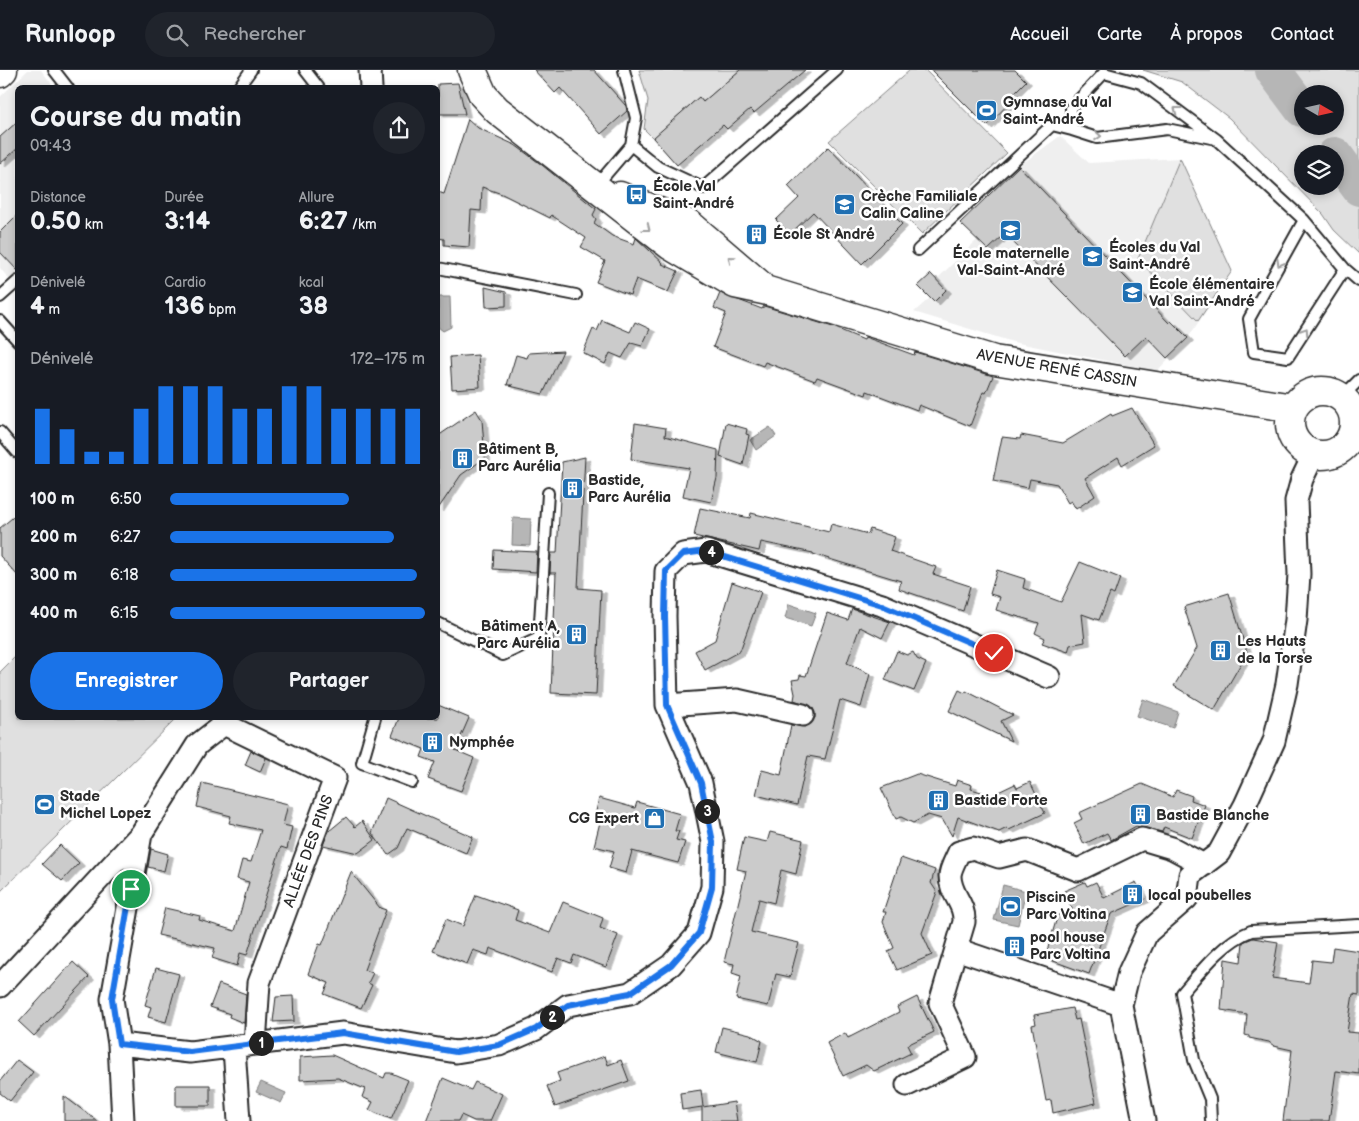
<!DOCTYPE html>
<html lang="fr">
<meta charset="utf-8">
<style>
:root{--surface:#171b24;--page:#20242c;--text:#f1f3f6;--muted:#9ea1a6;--line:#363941;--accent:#1a73e8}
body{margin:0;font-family:"Balsamiq Sans",sans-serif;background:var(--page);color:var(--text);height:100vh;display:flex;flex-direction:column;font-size:19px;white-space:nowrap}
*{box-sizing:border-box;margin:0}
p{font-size:16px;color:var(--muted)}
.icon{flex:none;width:28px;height:28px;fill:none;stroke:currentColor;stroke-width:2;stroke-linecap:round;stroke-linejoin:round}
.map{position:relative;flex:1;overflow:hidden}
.side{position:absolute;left:15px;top:15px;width:425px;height:635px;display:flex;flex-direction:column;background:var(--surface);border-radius:8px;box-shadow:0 2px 8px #0003}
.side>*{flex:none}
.needle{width:32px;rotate:99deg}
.fabs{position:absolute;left:1294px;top:15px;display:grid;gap:10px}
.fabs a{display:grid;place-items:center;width:50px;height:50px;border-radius:50%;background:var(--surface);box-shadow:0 2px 8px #0003;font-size:25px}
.pin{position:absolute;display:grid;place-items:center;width:42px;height:42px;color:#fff;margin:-21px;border:2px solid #fff;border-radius:50%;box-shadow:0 1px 5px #0007}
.km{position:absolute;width:25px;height:25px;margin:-12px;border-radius:50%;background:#222;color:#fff;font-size:14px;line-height:25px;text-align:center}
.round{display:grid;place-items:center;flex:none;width:52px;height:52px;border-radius:26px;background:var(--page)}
.overview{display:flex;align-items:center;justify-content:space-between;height:85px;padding:0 15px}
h1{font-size:28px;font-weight:800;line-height:38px}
.metrics{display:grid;grid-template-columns:repeat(3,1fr);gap:8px;height:85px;padding:5px 15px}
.metrics div{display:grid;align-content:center}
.metrics b{font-size:25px;font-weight:800}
.metrics small{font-size:14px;font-weight:400}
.metrics p{font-size:14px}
.chart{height:140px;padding:10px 15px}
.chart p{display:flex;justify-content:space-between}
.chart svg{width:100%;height:90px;margin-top:5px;stroke:var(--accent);stroke-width:6}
.button{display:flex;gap:10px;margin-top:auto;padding:10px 15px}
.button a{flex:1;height:58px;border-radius:30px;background:var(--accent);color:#fff;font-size:20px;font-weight:800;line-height:58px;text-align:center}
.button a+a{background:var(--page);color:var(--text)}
ul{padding:0 15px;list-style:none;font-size:16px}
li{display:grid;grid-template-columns:80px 60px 1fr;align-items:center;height:38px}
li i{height:12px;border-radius:6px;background:var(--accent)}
header{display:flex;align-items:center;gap:30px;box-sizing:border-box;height:70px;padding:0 25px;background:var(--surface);border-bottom:1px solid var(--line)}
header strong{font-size:24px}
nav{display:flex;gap:28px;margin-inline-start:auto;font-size:18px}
.search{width:350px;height:45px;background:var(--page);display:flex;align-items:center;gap:12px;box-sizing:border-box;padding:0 18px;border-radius:28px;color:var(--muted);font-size:19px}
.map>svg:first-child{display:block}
.built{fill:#efefef}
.green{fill:#e0e0e0;stroke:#868686;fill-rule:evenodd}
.water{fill:#b6b6b6;stroke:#7e7e7e}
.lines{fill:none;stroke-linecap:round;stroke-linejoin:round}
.river{stroke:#b6b6b6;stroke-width:36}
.building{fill:#cbcbcb;stroke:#2b2b2b;filter:url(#shadow)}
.lane-casing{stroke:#2b2b2b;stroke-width:14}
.street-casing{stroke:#2b2b2b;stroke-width:25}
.secondary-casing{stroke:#2b2b2b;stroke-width:31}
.primary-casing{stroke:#2b2b2b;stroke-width:31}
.lane{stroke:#fff;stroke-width:10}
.street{stroke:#fff;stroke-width:21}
.secondary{stroke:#fff;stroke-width:28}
.primary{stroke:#fff;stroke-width:28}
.oneway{stroke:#a0a0a0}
.route-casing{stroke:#fff;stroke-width:10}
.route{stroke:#1a73e8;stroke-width:6}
.labels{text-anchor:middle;stroke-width:5;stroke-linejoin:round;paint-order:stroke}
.poi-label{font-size:15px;font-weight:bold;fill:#2b2b2b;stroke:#fff;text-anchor:start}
.street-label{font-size:15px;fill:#2b2b2b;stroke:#fff}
</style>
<header>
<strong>Runloop</strong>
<div class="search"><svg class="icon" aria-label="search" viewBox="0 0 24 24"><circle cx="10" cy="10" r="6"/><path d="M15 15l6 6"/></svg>Rechercher</div>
<nav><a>Accueil</a><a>Carte</a><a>À propos</a><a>Contact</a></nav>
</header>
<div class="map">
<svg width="1359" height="1051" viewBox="0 0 1359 1051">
<defs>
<filter id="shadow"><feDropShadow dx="5.5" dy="3" stdDeviation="0" flood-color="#0004"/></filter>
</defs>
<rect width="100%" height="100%" fill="#fff"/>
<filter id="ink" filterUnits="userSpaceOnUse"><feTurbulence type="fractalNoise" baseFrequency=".02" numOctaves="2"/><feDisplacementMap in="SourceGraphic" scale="10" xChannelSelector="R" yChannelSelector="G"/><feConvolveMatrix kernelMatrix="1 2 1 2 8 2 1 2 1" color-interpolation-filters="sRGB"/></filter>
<g filter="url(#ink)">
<path class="built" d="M 28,0 L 41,0 L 54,17 L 18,18 L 17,203 L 10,210 L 0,198 L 0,27 Z
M 1060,66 L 1089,93 L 1180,88 L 1232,201 L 1188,268 L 1157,301 L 1013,272 L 914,242 L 930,228 L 918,216 L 931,204 L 937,209 L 977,170 L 960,153 L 1019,96 Z"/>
<path class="green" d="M 639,0 L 740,0 L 703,32 L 699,27 L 653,68 L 644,59 L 648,30 Z
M 910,0 L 925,0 L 1007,83 L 922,164 L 829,71 Z
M 1143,0 L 1359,0 L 1359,184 L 1334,160 L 1323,144 L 1229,48 L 1182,12 ZM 1302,24 L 1335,24 L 1335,56 L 1302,56 ZM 1302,84 L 1335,84 L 1335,116 L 1302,116 Z
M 1180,88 L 1232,201 L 1198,251 L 1138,189 Z
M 17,585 L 18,648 L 177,648 L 0,822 L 0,602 Z"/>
<path class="water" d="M 438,227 L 450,227 L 451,257 L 443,261 L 438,257 Z
M 770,357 L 776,366 L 756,380 L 750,370 Z
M 513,448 L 531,449 L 530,476 L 512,475 Z
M 789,534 L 816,543 L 811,556 L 785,548 Z
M 1143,629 L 1178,642 L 1173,658 L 1137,646 Z
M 1003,815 L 1026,821 L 1018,855 L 994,850 Z
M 261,1012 L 286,1023 L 281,1033 L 256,1022 Z"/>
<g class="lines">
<path class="river" d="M 1273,0 L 1302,39
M 1335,85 L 1359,118"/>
</g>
<path class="building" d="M 534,0 L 594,0 L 626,36 L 627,41 L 601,64 L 560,18 L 555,23 Z
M 740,0 L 805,0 L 754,43 L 750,39 L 727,59 L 723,55 L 677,95 L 653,68 L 699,27 L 703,32 Z
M 931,0 L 1015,0 L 1026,11 L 1013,24 L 1015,27 L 987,56 Z
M 458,13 L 465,44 L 438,44 L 438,14 Z
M 468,49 L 478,58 L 515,75 L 542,95 L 596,139 L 593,145 L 596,149 L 594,153 L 612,166 L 634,174 L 636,168 L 663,193 L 662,194 L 678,201 L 668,222 L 636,209 L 630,225 L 596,212 L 605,191 L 581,177 L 586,168 L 551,145 L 550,148 L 502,124 L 482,117 L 481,141 L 471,140 L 469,177 L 444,175 L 444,169 L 438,168 L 438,122 L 444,124 Z
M 18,51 L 18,78 L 0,94 L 0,67 Z
M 828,77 L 902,154 L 862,194 L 813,142 L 790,164 L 776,150 L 799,128 L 788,116 Z
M 1019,96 L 1169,253 L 1171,251 L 1188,268 L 1167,288 L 1146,266 L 1125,286 L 1005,164 L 988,180 L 960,153 Z
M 18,144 L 18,201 L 0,182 L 0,162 Z
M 931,204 L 946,220 L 934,232 L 918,216 Z
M 485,217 L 506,222 L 506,236 L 486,237 Z
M 720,223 L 762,239 L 764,236 L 833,257 L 864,270 L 865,267 L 914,285 L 915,282 L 993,306 L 986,323 L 983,322 L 970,356 L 919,335 L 917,340 L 867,321 L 866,325 L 817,307 L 815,311 L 765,292 L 763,296 L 713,277 L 726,243 L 714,238 Z
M 602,250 L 630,262 L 635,252 L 650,259 L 642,276 L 631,273 L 622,288 L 610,283 L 605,294 L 583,283 L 593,259 L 597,261 Z
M 563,281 L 543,324 L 510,316 L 513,315 L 507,315 L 516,285 L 527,288 L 529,283 Z
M 478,285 L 480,317 L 452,319 L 450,287 Z
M 1132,338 L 1154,375 L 1122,395 L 1118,387 L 1085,408 L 1095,426 L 1076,439 L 1071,431 L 1068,433 L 1057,414 L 1030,409 L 1028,418 L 993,411 L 1002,367 L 1020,369 L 1021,365 L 1063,373 L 1111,344 L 1112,346 Z
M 476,340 L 482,350 L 485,388 L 461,405 L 438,439 L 438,366 Z
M 635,353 L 666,358 L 665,366 L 718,380 L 717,408 L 711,432 L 683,426 L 689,398 L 631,389 Z
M 726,353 L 747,359 L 746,364 L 749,365 L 743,395 L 720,387 Z
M 585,387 L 578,518 L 601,520 L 596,625 L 551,623 L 556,503 L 550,503 L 551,483 L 557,483 L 562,392 Z
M 700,438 L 750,448 L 751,443 L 829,462 L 831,454 L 868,464 L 870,459 L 895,467 L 890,481 L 936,497 L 933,504 L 970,516 L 963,541 L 899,519 L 901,511 L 813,484 L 813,483 L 761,472 L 759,481 L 694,466 Z
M 18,443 L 18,506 L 0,486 L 0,458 Z
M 494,480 L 537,482 L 536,502 L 493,499 Z
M 1080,492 L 1120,508 L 1114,525 L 1110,523 L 1099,550 L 1082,544 L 1085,572 L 1070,575 L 1068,582 L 1042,573 L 1045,568 L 1035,563 L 1039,553 L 996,540 L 1000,527 L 990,524 L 997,500 L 1025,509 L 1023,518 L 1061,532 Z
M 732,512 L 761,522 L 740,581 L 705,600 L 695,581 L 715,570 Z
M 1229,523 L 1247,583 L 1214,640 L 1174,616 L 1197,578 L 1184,537 Z
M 852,539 L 890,552 L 882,568 L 860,557 L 854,573 L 847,593 L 870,604 L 861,637 L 840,630 L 825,689 L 808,686 L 797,735 L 756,725 L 762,700 L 781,705 L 791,655 L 806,657 L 815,648 L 815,642 L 811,636 L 794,630 L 795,624 L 792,610 L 799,609 L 800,605 L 806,606 L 827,543 L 848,550 Z
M 897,581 L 907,585 L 913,582 L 917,589 L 926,593 L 914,621 L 885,610 Z
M 959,620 L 965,623 L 966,621 L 1013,645 L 1001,651 L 1011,671 L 949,641 Z
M 438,635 L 469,648 L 455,680 L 474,688 L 461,721 L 428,709 L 435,692 L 421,687 L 424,679 L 392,666 L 399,648 L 438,648 Z
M 251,681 L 266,688 L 260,702 L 245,695 Z
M 917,704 L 955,716 L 957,710 L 972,715 L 971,719 L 992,725 L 1015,714 L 1017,718 L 1030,712 L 1045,743 L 1009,760 L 1007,758 L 999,762 L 958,747 L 952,766 L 942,749 L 928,745 L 913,753 L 901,747 L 896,749 L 881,718 Z
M 202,713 L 288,734 L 283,755 L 292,757 L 287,779 L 281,777 L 247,885 L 240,883 L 237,896 L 212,888 L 215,878 L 158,865 L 165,838 L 200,846 L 199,850 L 235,861 L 249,812 L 237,809 L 242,790 L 251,792 L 261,760 L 229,753 L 231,746 L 197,737 Z
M 1142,714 L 1173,727 L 1176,720 L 1192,726 L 1191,730 L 1205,735 L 1192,768 L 1164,757 L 1162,762 L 1136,756 L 1111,770 L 1107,763 L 1084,774 L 1074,753 L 1082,749 L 1079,743 Z
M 386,728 L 473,767 L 466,783 L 407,758 L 398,778 L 388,785 L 372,763 Z
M 599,728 L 635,738 L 637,732 L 680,744 L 675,761 L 679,761 L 676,770 L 685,772 L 678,793 L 632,781 L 626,803 L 609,798 L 614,781 L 594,776 L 600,752 L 594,750 Z
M 346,747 L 355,757 L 362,751 L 375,770 L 358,783 L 323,775 L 329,761 Z
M 770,762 L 803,770 L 796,804 L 781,800 L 774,833 L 759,829 L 751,862 L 799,873 L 790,907 L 776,904 L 768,936 L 736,929 L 741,906 L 732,903 L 734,894 L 724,892 L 746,801 L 737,799 L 744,767 L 767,772 Z
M 60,775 L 79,793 L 62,811 L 42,794 Z
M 151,779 L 168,784 L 164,801 L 148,797 Z
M 901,788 L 935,800 L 931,813 L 937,822 L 922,863 L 932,885 L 897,900 L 888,881 L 894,878 L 883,852 L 886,842 L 883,842 Z
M 351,802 L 380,838 L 386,840 L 364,900 L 373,903 L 368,913 L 372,915 L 361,938 L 324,924 L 329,913 L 308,904 L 319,874 L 322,875 Z
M 1085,812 L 1087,816 L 1096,812 L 1104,828 L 1136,812 L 1145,829 L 1111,844 L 1089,904 L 1045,888 L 1058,844 L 1077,850 L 1064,821 Z
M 476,825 L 518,840 L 515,850 L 550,863 L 563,832 L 603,848 L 600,858 L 618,865 L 606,897 L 574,885 L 571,893 L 558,888 L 552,902 L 490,878 L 488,885 L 473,880 L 467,894 L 433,881 L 446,849 L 463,856 Z
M 1253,868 L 1278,872 L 1272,908 L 1309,913 L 1312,890 L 1331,892 L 1333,877 L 1359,881 L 1359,925 L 1353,924 L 1347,962 L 1359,963 L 1359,1004 L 1336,1001 L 1329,1051 L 1283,1051 L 1292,980 L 1274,976 L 1269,972 L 1249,968 L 1249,966 L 1245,965 L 1247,944 L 1221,940 L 1225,889 L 1241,892 L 1243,872 Z
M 73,892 L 89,907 L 34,966 L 19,952 Z
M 156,898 L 179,904 L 166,952 L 148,947 L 151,937 L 145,935 Z
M 219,914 L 246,924 L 244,953 L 229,947 L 230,944 L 210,937 Z
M 293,926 L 294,951 L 273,952 L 276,927 Z
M 917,927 L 934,962 L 907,975 L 911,983 L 874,1001 L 866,995 L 843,1006 L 827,973 L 845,963 L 848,968 L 899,942 L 897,937 Z
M 1072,938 L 1075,950 L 1079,949 L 1096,1033 L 1053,1043 L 1051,1030 L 1046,1031 L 1032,955 L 1036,954 L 1034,945 Z
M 722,957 L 750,964 L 762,971 L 757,992 L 716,982 Z
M 332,985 L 384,1008 L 386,1003 L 391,1003 L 408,1010 L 391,1049 L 369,1040 L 373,1032 L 362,1027 L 365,1019 L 338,1008 L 300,1010 L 300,987 Z
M 605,986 L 608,995 L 621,990 L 629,1011 L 555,1037 L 547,1016 L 560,1011 L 557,1003 Z
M 17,990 L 33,1002 L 10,1031 L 0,1023 L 0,1011 Z
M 443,1008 L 471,1020 L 475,1012 L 502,1024 L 490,1051 L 474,1051 L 461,1045 L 458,1051 L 426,1051 Z
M 176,1015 L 210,1015 L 210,1036 L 176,1036 Z
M 701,1020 L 703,1037 L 734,1032 L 737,1051 L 702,1051 L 702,1037 L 682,1040 L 680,1023 Z
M 64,1026 L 97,1051 L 64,1051 Z"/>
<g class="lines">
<defs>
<path id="lane" d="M 54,0 L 68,18
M 305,0 L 319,18
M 624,0 L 636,48 L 631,75 L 658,97 L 703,118 L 837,0
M 238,18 L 251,0
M 1216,69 L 1167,59 L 1097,68 L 1072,60 L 1071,38 L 1104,3 L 1141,13 L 1216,69 L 1304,150 L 1345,199 L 1359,211
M 596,116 L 631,75
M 1304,150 L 1249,249 L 1254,282 L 1288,287 L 1345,199
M 918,180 L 1052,55 L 1072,60
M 438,198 L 576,225
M 0,227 L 18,211
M 0,251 L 18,271
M 1342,327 L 1359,310
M 0,362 L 18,383
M 438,553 L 503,585 L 539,568 L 548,423
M 375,648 L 362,693 L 412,712
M 1211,1051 L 1210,1029 L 1194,990 L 1182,923 C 1201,901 1223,872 1251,861 L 1359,855"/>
<path id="street" d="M 370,0 L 371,18
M 667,635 L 737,630 L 803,645
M 224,654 L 335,708 L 259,913 L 255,974
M 141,764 L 112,929 L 119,974 L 190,982 L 343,963 L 456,982 L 499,975 L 536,959 L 568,935 L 630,923 L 671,895 L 699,863 L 712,817 L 713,772 L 701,713 L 667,635 L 665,546 L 666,501 L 683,484 L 706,481 L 882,535 L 1049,607
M 956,879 L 1121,935
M 0,916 L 141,764 L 197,675 L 224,654 L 228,648
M 119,974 L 123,1051
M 234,978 L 239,1051
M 907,1015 L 965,987 L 940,933 L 964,852 C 965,832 950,825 950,806 C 950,799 956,789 959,782 L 973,778 L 999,787 L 1027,780 L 1078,800 L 1142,769 L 1172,778 L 1204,795
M 1144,1051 L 1121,935 L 1129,902 L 1147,863 L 1187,828 L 1190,805 L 1219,783 L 1245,735 L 1274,671 L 1287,614 L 1296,550 L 1299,504 L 1296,431 L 1302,409 L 1314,384"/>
<path id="secondary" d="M 472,0 L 483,25 L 497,40 L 671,176 L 735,214 L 768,221 L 994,290 L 1293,338
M 620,126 L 689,154 L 759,214
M1290 353a32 32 0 1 1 64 0a32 32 0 1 1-64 0Z"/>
<path id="primary" d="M 0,3 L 3,0"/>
</defs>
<use href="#lane" class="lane-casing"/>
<use href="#street" class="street-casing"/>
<use href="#secondary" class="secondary-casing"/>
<use href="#primary" class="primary-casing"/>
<use href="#lane" class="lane"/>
<use href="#street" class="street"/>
<use href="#secondary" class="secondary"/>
<use href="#primary" class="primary"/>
</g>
<defs><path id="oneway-chevron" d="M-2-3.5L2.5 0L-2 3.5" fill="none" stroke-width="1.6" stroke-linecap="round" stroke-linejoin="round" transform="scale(1.25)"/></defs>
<g class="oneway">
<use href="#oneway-chevron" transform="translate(1177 40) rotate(-143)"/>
<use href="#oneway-chevron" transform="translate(1098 66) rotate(4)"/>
<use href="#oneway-chevron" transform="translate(647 158) rotate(38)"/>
<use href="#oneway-chevron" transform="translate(731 189) rotate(-140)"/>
<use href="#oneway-chevron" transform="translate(1280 193) rotate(119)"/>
<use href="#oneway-chevron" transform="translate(1305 261) rotate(-57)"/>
</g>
</g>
<g class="lines" filter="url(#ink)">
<defs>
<path id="route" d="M 131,819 L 112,929 L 119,974 L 190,982 L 343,963 L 456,982 L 499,975 L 536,959 L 568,935 L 630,923 L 671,895 L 699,863 L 712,817 L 713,772 L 701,713 L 667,635 L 665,546 L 666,501 L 683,484 L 706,481 L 882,535 L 994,583"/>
</defs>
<use href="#route" class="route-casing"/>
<use href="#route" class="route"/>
</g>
<defs>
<symbol id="stadium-square" viewBox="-11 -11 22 22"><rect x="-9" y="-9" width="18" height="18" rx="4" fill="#1f6fb2" stroke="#fff"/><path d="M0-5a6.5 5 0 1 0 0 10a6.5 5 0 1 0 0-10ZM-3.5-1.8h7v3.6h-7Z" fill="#fff"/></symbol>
<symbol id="bus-square" viewBox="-11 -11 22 22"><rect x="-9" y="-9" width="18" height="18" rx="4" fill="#1f6fb2" stroke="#fff"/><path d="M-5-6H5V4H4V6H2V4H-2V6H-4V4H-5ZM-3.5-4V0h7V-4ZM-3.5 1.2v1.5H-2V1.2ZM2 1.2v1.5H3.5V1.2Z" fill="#fff"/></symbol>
<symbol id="school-square" viewBox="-11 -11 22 22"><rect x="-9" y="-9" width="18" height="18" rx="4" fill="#1f6fb2" stroke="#fff"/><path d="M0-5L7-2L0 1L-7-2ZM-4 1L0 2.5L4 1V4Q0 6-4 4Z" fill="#fff"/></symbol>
<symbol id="building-square" viewBox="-11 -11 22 22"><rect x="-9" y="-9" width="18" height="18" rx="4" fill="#1f6fb2" stroke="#fff"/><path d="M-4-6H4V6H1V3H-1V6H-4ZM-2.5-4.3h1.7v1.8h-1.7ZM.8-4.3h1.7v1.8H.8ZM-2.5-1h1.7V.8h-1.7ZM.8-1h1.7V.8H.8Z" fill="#fff"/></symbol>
<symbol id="shop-square" viewBox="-11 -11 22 22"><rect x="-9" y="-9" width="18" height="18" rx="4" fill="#1f6fb2" stroke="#fff"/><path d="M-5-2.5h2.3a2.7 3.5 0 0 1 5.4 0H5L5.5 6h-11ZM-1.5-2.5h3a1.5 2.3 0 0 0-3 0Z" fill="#fff"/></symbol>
</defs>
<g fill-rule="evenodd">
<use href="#stadium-square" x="974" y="28" width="25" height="25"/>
<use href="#bus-square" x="624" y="112" width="25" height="25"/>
<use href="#school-square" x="832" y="122" width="25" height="25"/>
<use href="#school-square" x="998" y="148" width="25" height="25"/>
<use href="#building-square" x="744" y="152" width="25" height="25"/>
<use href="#school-square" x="1080" y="174" width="25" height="25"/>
<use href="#school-square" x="1120" y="210" width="25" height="25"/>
<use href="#building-square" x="450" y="376" width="25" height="25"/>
<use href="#building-square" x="560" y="406" width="25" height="25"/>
<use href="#building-square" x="564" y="552" width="25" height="25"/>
<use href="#building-square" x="1208" y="568" width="25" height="25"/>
<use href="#building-square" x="420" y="660" width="25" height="25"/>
<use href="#building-square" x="926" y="718" width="25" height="25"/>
<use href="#stadium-square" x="32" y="722" width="25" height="25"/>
<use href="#building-square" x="1128" y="732" width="25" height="25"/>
<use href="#shop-square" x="642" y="736" width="25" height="25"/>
<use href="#building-square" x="1120" y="812" width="25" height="25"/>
<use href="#stadium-square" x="998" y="824" width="25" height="25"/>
<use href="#building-square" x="1002" y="864" width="25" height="25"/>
</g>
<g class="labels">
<g class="poi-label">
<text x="1003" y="37">Gymnase du Val<tspan x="1003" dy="17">Saint-André</tspan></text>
<text x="653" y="121">École Val<tspan x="653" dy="17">Saint-André</tspan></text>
<text x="861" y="131">Crèche Familiale<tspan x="861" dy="17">Calin Caline</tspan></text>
<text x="773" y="169">École St André</text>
<text x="1109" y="182">Écoles du Val<tspan x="1109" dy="17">Saint-André</tspan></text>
<text x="1011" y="188" text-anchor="middle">École maternelle<tspan x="1011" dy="17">Val-Saint-André</tspan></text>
<text x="1149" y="219">École élémentaire<tspan x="1149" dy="17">Val Saint-André</tspan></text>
<text x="478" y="384">Bâtiment B,<tspan x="478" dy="17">Parc Aurélia</tspan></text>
<text x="588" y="415">Bastide,<tspan x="588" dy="17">Parc Aurélia</tspan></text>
<text x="560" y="561" text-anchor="end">Bâtiment A,<tspan x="560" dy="17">Parc Aurélia</tspan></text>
<text x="1237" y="576">Les Hauts<tspan x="1237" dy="17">de la Torse</tspan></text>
<text x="449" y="677">Nymphée</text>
<text x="60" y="731">Stade<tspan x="60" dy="17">Michel Lopez</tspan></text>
<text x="954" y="735">Bastide Forte</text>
<text x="1156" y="750">Bastide Blanche</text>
<text x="639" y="753" text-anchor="end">CG Expert</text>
<text x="1148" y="830">local poubelles</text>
<text x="1026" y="832">Piscine<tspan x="1026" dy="17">Parc Voltina</tspan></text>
<text x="1030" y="872">pool house<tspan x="1030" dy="17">Parc Voltina</tspan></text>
</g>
<g class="street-label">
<text transform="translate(1057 298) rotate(10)" y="5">AVENUE RENÉ CASSIN</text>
<text transform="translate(308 781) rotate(-70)" y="5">ALLÉE DES PINS</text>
</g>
</g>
</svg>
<div class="fabs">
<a><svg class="needle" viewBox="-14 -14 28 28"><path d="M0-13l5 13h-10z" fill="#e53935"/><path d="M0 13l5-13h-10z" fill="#9ea1a6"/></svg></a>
<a><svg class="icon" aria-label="layers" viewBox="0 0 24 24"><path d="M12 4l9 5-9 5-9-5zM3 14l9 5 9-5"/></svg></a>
</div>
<div class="pin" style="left:131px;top:819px;background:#1e9e55"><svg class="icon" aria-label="arrive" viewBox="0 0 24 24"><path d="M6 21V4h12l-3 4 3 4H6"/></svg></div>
<div class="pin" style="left:994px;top:583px;background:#d93025"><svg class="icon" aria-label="check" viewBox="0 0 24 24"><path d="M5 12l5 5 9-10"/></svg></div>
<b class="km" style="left:261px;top:973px">1</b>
<b class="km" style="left:552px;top:947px">2</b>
<b class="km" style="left:707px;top:741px">3</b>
<b class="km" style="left:711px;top:482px">4</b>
<section class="side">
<div class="overview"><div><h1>Course du matin</h1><p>09:43</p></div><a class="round"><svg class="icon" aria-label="share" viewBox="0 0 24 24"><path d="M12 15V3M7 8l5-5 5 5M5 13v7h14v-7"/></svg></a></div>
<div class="metrics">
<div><p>Distance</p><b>0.50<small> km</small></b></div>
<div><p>Durée</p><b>3:14</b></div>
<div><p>Allure</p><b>6:27<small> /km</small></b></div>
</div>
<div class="metrics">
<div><p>Dénivelé</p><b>4<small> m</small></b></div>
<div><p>Cardio</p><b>136<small> bpm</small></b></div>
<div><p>kcal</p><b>38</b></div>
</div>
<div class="chart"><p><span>Dénivelé</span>172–175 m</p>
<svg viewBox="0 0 160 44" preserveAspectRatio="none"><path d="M5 44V17M15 44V27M25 44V38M35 44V38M45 44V17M55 44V6M65 44V6M75 44V6M85 44V17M95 44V17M105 44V6M115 44V6M125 44V17M135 44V17M145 44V17M155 44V17"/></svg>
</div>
<ul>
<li><b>100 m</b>6:50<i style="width:70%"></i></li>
<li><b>200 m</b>6:27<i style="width:88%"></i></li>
<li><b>300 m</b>6:18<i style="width:97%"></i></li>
<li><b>400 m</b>6:15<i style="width:100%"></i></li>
</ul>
<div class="button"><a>Enregistrer</a><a>Partager</a></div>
</section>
</div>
